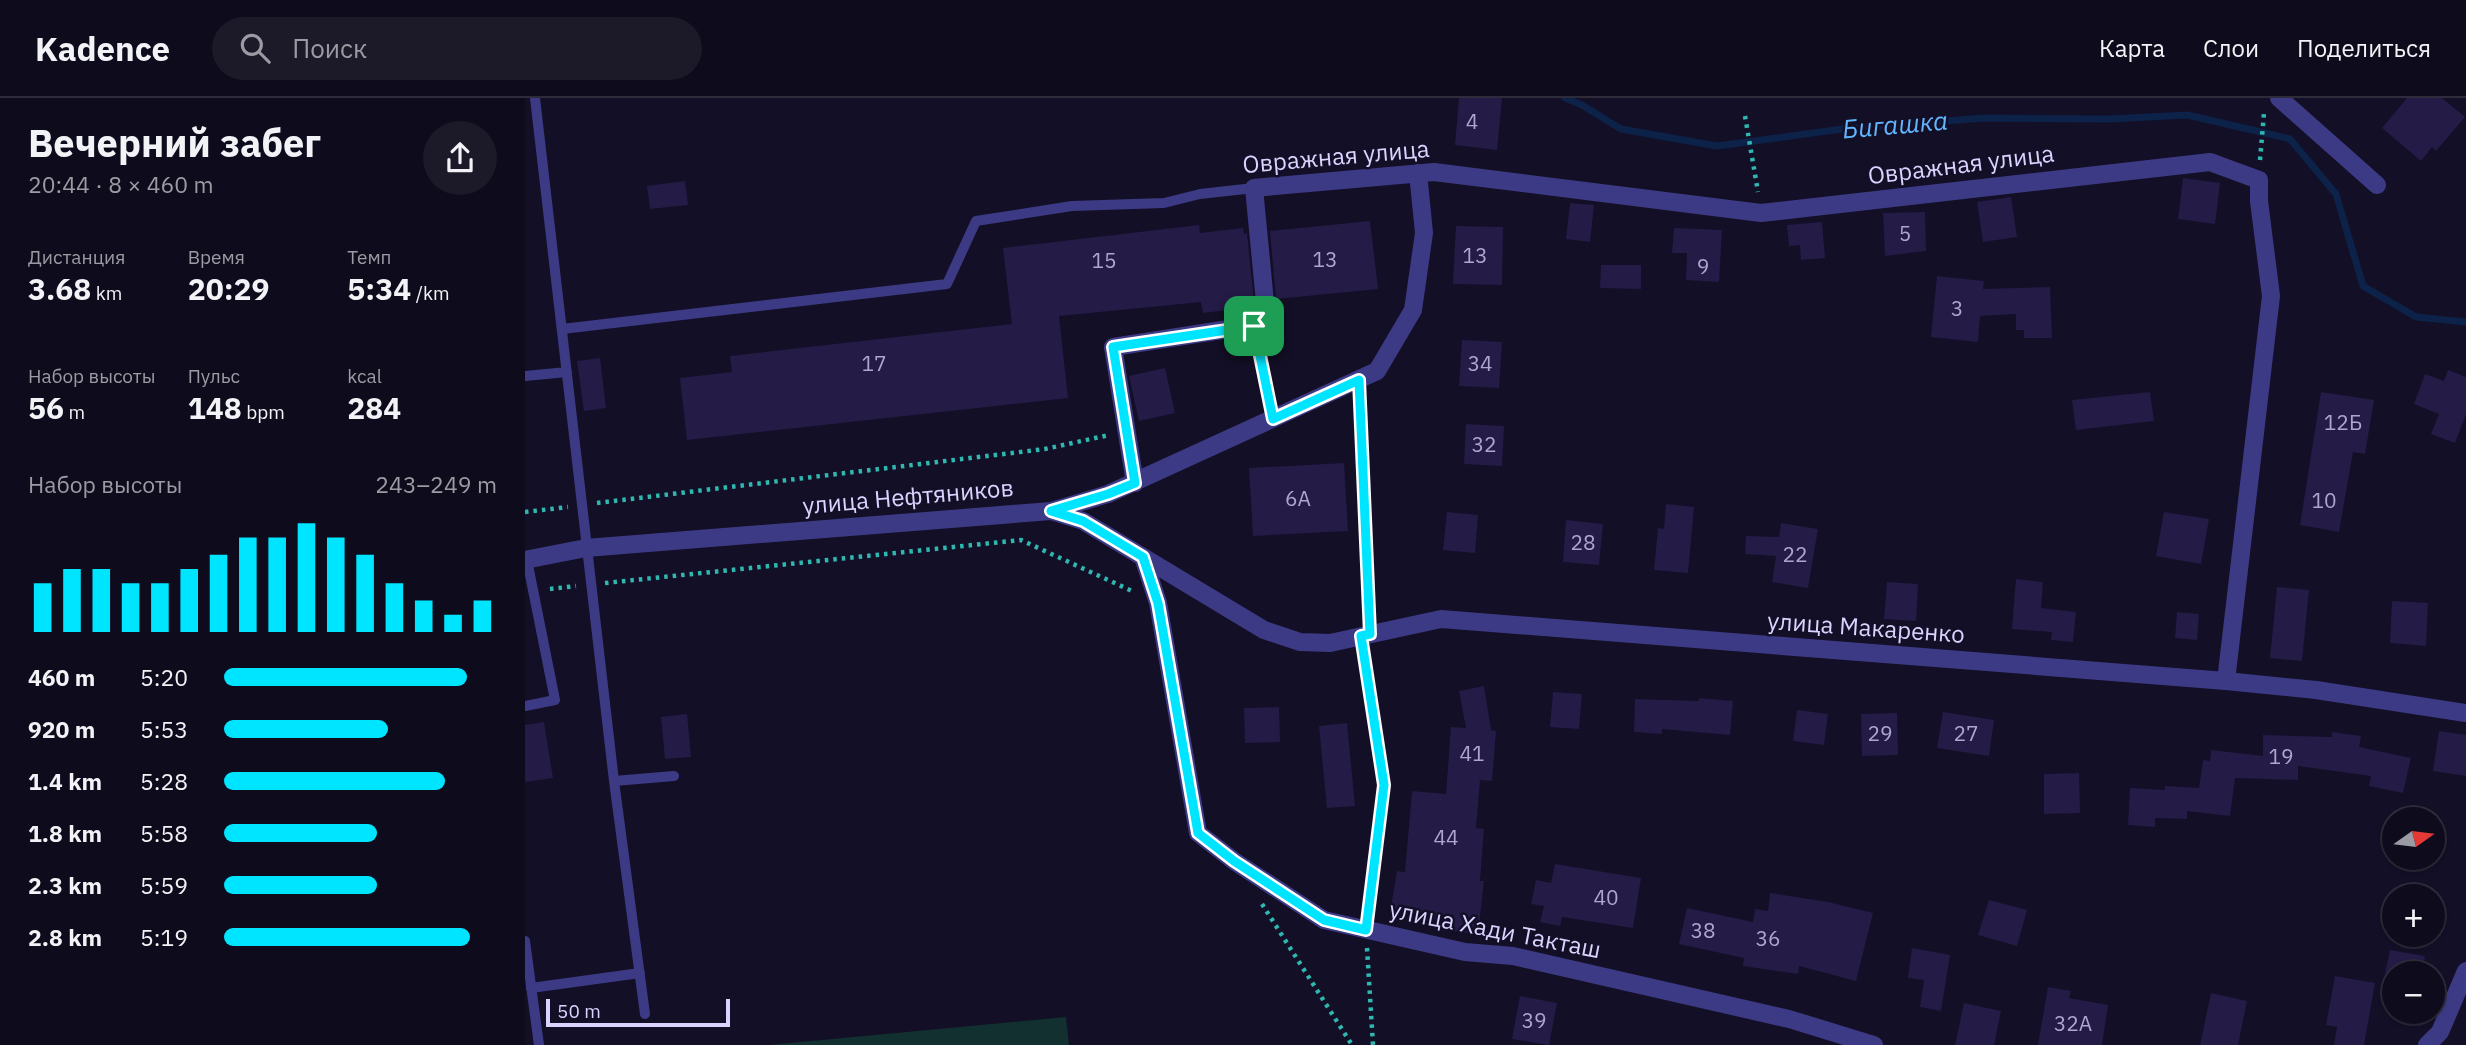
<!DOCTYPE html>
<html lang="ru">
<meta charset="utf-8">
<style>
:root{--surface:#0e0b1c;--page:#1c1929;--text:#f1f3f6;--muted:#9b9ba3;--line:#2e2b3b;--accent:#00e5ff}
body{margin:0;font-family:"IBM Plex Sans",sans-serif;background:var(--page);color:var(--text);height:100vh;display:flex;flex-direction:column;font-size:26px;white-space:nowrap}
*{box-sizing:border-box;margin:0}
p{font-size:23px;color:var(--muted)}
.icon{flex:none;width:38px;height:38px;fill:none;stroke:currentColor;stroke-width:2;stroke-linecap:round;stroke-linejoin:round}
.map{position:relative;flex:1;overflow:hidden}
.drawer{display:flex;flex-direction:column;background:var(--surface);width:525px}
.drawer>*{flex:none}
.needle{width:46px;rotate:76deg}
.fabs{position:absolute;left:1857px;top:709px;display:grid;gap:14px}
.fabs a{display:grid;place-items:center;width:63px;height:63px;border-radius:50%;background:var(--surface);box-shadow:0 2px 5px #0004,0 0 0 2px var(--line);font-size:35px}
.scale{position:absolute;left:21px;bottom:18px;width:184px;box-sizing:border-box;padding-left:7px;border:4px solid #d9d4ff;border-top:0;font-size:19px;line-height:24px;white-space:nowrap;color:#d9d4ff;-webkit-text-stroke:5px #130f26;paint-order:stroke}
.pin{position:absolute;display:grid;place-items:center;width:60px;height:60px;color:#fff;margin:-30px;border-radius:14px;box-shadow:0 4px 10px #0006}
.round{display:grid;place-items:center;flex:none;width:74px;height:74px;border-radius:37px;background:var(--page)}
.overview{display:flex;align-items:center;justify-content:space-between;height:119px;padding:0 28px}
h1{font-size:38px;font-weight:700;line-height:52px}
.metrics{display:grid;grid-template-columns:repeat(3,1fr);gap:10px;height:119px;padding:7px 28px}
.metrics div{display:grid;align-content:center}
.metrics b{font-size:30px;font-weight:700}
.metrics small{font-size:19px;font-weight:400}
.metrics p{font-size:19px}
.chart{height:196px;padding:14px 28px}
.chart p{display:flex;justify-content:space-between}
.chart svg{width:100%;height:126px;margin-top:7px;stroke:var(--accent);stroke-width:6}
ul{padding:0 28px;list-style:none;font-size:23px}
li{display:grid;grid-template-columns:112px 84px 1fr;align-items:center;height:52px}
li i{height:18px;border-radius:9px;background:var(--accent)}
header{display:flex;align-items:center;gap:42px;box-sizing:border-box;height:98px;padding:0 35px;background:var(--surface);border-bottom:2px solid var(--line)}
header strong{font-size:33px}
nav{display:flex;gap:38px;margin-inline-start:auto;font-size:24px}
.search{width:490px;height:63px;background:var(--page);display:flex;align-items:center;gap:18px;box-sizing:border-box;padding:0 24px;border-radius:38px;color:var(--muted);font-size:26px}
main{display:flex;flex:1;min-height:0}
.map>svg:first-child{display:block}
.green{fill:#12302f}
.lines{fill:none;stroke-linecap:round;stroke-linejoin:round}
.stream{stroke:#0c2248;stroke-width:7}
.building{fill:#241b47}
.path{stroke:#2fb8b0;stroke-width:4.5;stroke-dasharray:3.5 5;stroke-linecap:butt}
.service{stroke:#3d3a85;stroke-width:10}
.minor{stroke:#3d3a85;stroke-width:18}
.tertiary{stroke:#3d3a85;stroke-width:18}
.route-casing{stroke:#fff;stroke-width:14}
.route{stroke:#00e5ff;stroke-width:9}
.labels{text-anchor:middle;stroke-width:5;stroke-linejoin:round;paint-order:stroke}
.number-label{font-size:21px;fill:#aca6d1}
.street-label{font-size:24px;fill:#d9d4ff;stroke:#130f26}
.water-label{font-size:26px;font-style:italic;fill:#62b6ff;stroke:#130f26}
</style>
<header>
<strong>Kadence</strong>
<div class="search"><svg class="icon" aria-label="search" viewBox="0 0 24 24"><circle cx="10" cy="10" r="6"/><path d="M15 15l6 6"/></svg>Поиск</div>
<nav><a>Карта</a><a>Слои</a><a>Поделиться</a></nav>
</header>
<main>
<section class="drawer">
<div class="overview"><div><h1>Вечерний забег</h1><p>20:44 · 8 × 460 m</p></div><a class="round"><svg class="icon" aria-label="share" viewBox="0 0 24 24"><path d="M12 15V3M7 8l5-5 5 5M5 13v7h14v-7"/></svg></a></div>
<div class="metrics">
<div><p>Дистанция</p><b>3.68<small> km</small></b></div>
<div><p>Время</p><b>20:29</b></div>
<div><p>Темп</p><b>5:34<small> /km</small></b></div>
</div>
<div class="metrics">
<div><p>Набор высоты</p><b>56<small> m</small></b></div>
<div><p>Пульс</p><b>148<small> bpm</small></b></div>
<div><p>kcal</p><b>284</b></div>
</div>
<div class="chart"><p><span>Набор высоты</span>243–249 m</p>
<svg viewBox="0 0 160 44" preserveAspectRatio="none"><path d="M5 44V27M15 44V22M25 44V22M35 44V27M45 44V27M55 44V22M65 44V17M75 44V11M85 44V11M95 44V6M105 44V11M115 44V17M125 44V27M135 44V33M145 44V38M155 44V33"/></svg>
</div>
<ul>
<li><b>460 m</b>5:20<i style="width:89%"></i></li>
<li><b>920 m</b>5:53<i style="width:60%"></i></li>
<li><b>1.4 km</b>5:28<i style="width:81%"></i></li>
<li><b>1.8 km</b>5:58<i style="width:56%"></i></li>
<li><b>2.3 km</b>5:59<i style="width:56%"></i></li>
<li><b>2.8 km</b>5:19<i style="width:90%"></i></li>
</ul>
</section>
<div class="map">
<svg width="1941" height="947" viewBox="0 0 1941 947">
<rect width="100%" height="100%" fill="#130f26"/>
<path class="green" d="M 541,919 L 544,947 L 244,947 Z"/>
<g class="lines">
<path class="stream" d="M 1040,0 L 1057,7 L 1096,31 L 1192,48 L 1317,31 L 1459,20 L 1585,21 L 1662,17 L 1723,31 L 1765,41 L 1811,96 L 1838,188 L 1891,219 L 1941,224"/>
</g>
<path class="building" d="M 934,0 L 977,0 L 972,52 L 930,47 Z
M 1882,0 L 1917,0 L 1940,19 L 1911,53 L 1907,49 L 1896,63 L 1857,30 Z
M 1658,80 L 1695,85 L 1690,126 L 1653,121 Z
M 160,83 L 163,107 L 125,111 L 122,88 Z
M 1486,99 L 1492,139 L 1458,144 L 1452,104 Z
M 1045,105 L 1069,107 L 1065,144 L 1041,141 Z
M 1400,114 L 1401,153 L 1360,158 L 1358,115 Z
M 845,123 L 853,191 L 751,201 L 745,133 Z
M 1297,124 L 1300,160 L 1276,162 L 1275,147 L 1264,148 L 1262,127 Z
M 674,127 L 675,135 L 718,130 L 719,136 L 722,135 L 729,204 L 719,205 L 720,210 L 678,215 L 676,204 L 534,218 L 543,300 L 162,342 L 155,280 L 207,274 L 205,258 L 487,226 L 478,150 Z
M 931,128 L 978,129 L 977,187 L 928,186 Z
M 1149,130 L 1197,132 L 1194,184 L 1161,182 L 1162,155 L 1147,155 Z
M 1076,167 L 1116,167 L 1116,191 L 1075,190 Z
M 1412,178 L 1459,183 L 1458,191 L 1525,189 L 1527,240 L 1499,240 L 1499,232 L 1491,232 L 1491,216 L 1455,218 L 1453,244 L 1406,239 Z
M 937,242 L 977,244 L 974,290 L 934,288 Z
M 75,260 L 81,310 L 59,313 L 52,263 Z
M 640,270 L 650,315 L 614,323 L 604,278 Z
M 1923,272 L 1941,279 L 1941,316 L 1930,345 L 1906,336 L 1914,316 L 1889,306 L 1900,276 L 1919,283 Z
M 1625,294 L 1629,323 L 1551,332 L 1547,302 Z
M 1796,294 L 1849,302 L 1840,356 L 1828,354 L 1814,434 L 1775,427 Z
M 941,326 L 979,328 L 977,368 L 939,366 Z
M 819,365 L 823,433 L 728,438 L 724,370 Z
M 1141,406 L 1169,409 L 1163,475 L 1129,472 L 1133,430 L 1139,431 Z
M 922,414 L 953,417 L 950,455 L 918,452 Z
M 1639,414 L 1684,421 L 1676,466 L 1631,458 Z
M 1041,422 L 1078,426 L 1074,467 L 1038,464 Z
M 1256,425 L 1293,431 L 1283,490 L 1247,484 L 1251,458 L 1220,456 L 1221,438 L 1254,439 Z
M 1491,481 L 1518,484 L 1516,510 L 1551,514 L 1548,544 L 1526,542 L 1527,534 L 1487,531 Z
M 1362,484 L 1393,486 L 1391,523 L 1359,521 Z
M 1752,489 L 1784,492 L 1777,563 L 1745,560 Z
M 1867,503 L 1903,505 L 1901,548 L 1865,545 Z
M 1652,514 L 1674,516 L 1672,542 L 1650,540 Z
M 959,588 L 966,632 L 971,633 L 967,683 L 955,682 L 951,730 L 959,731 L 955,783 L 959,783 L 953,836 L 909,831 L 910,822 L 865,815 L 872,773 L 880,774 L 887,693 L 921,696 L 926,629 L 941,630 L 934,593 Z
M 1028,594 L 1057,596 L 1054,631 L 1025,629 Z
M 1174,600 L 1208,603 L 1205,637 L 1137,631 L 1137,636 L 1109,634 L 1110,601 L 1174,603 Z
M 754,609 L 755,644 L 720,645 L 719,610 Z
M 1272,612 L 1303,616 L 1299,647 L 1268,643 Z
M 1418,614 L 1469,622 L 1464,658 L 1412,650 Z
M 1372,615 L 1373,657 L 1337,658 L 1336,616 Z
M 162,616 L 166,659 L 140,661 L 136,619 Z
M 19,624 L 28,680 L 0,684 L 0,627 Z
M 822,625 L 830,708 L 802,710 L 794,628 Z
M 1914,633 L 1941,637 L 1941,678 L 1908,673 Z
M 1807,634 L 1836,638 L 1834,649 L 1886,660 L 1878,695 L 1844,688 L 1846,678 L 1773,668 L 1773,682 L 1710,680 L 1705,718 L 1662,713 L 1662,721 L 1630,720 L 1630,729 L 1603,727 L 1605,690 L 1640,692 L 1640,688 L 1674,690 L 1678,662 L 1685,663 L 1686,652 L 1738,658 L 1738,637 L 1807,639 Z
M 1554,675 L 1555,715 L 1519,716 L 1519,676 Z
M 1030,766 L 1116,780 L 1108,830 L 1037,819 L 1035,828 L 1015,824 L 1019,808 L 1006,806 L 1011,782 L 1026,785 Z
M 1245,795 L 1303,804 L 1348,815 L 1331,883 L 1274,868 L 1273,876 L 1218,868 L 1219,860 L 1154,846 L 1162,810 L 1228,824 L 1230,811 L 1243,813 Z
M 1464,802 L 1502,812 L 1492,848 L 1453,837 Z
M 1387,850 L 1425,857 L 1416,913 L 1395,909 L 1399,882 L 1383,880 Z
M 1865,852 L 1900,858 L 1897,875 L 1860,875 Z
M 1810,878 L 1850,885 L 1839,947 L 1809,947 L 1812,929 L 1801,927 Z
M 1523,889 L 1546,893 L 1544,900 L 1583,907 L 1577,947 L 1513,947 Z
M 1686,895 L 1722,903 L 1713,947 L 1675,947 Z
M 995,898 L 1032,905 L 1024,947 L 987,941 Z
M 1439,905 L 1476,913 L 1469,947 L 1430,947 Z"/>
<g class="lines">
<path class="path" d="M 1220,18 L 1233,94
M 1735,62 L 1739,15
M 72,405 L 520,351 L 584,337
M 0,414 L 43,409
M 80,485 L 496,442 L 607,493
M 25,491 L 51,488
M 737,806 L 827,947
M 842,850 L 848,947"/>
<path class="service" d="M 10,0 L 89,683 L 120,916
M 729,227 L 748,321
M 37,231 L 422,186 L 451,123 L 547,108 L 639,105 L 675,96 L 729,90
M 0,278 L 42,274
M 834,282 L 845,536
M 836,538 L 859,687 L 841,832
M 0,608 L 30,602 L 2,462
M 89,683 L 149,678
M 0,843 L 14,947
M 6,890 L 115,875"/>
<path class="minor" d="M 1754,0 L 1852,87
M 610,385 L 588,249 L 742,225 L 729,90 L 909,74 L 1236,115 L 1685,64 L 1734,82 L 1734,103 L 1746,198 L 1701,583
M 526,413 L 583,396 L 852,273 L 888,212 L 899,135 L 893,75
M 618,459 L 633,505 L 673,735 L 709,763 L 799,822 L 940,854 L 988,858 L 1264,921 L 1349,947
M 1902,947 L 1915,934 L 1941,873"/>
<path class="tertiary" d="M 0,462 L 61,450 L 526,413 L 558,423 L 739,532 L 775,544 L 805,545 L 916,521 L 1701,583 L 1791,592 L 1941,615"/>
</g>
<g class="lines">
<defs>
<path id="route" d="M 729,228 L 748,321 L 834,282 L 845,536 L 836,538 L 859,687 L 841,832 L 799,822 L 709,763 L 673,735 L 633,505 L 618,459 L 558,423 L 526,413 L 583,396 L 610,385 L 588,249 Z"/>
</defs>
<use href="#route" class="route-casing"/>
<use href="#route" class="route"/>
</g>
<g class="labels">
<g class="number-label">
<text x="947" y="31">4</text>
<text x="1380" y="143">5</text>
<text x="950" y="165">13</text>
<text x="800" y="169">13</text>
<text x="579" y="170">15</text>
<text x="1178" y="176">9</text>
<text x="1432" y="218">3</text>
<text x="349" y="273">17</text>
<text x="955" y="273">34</text>
<text x="1818" y="332">12Б</text>
<text x="959" y="354">32</text>
<text x="773" y="408">6А</text>
<text x="1799" y="410">10</text>
<text x="1058" y="452">28</text>
<text x="1270" y="464">22</text>
<text x="1355" y="643">29</text>
<text x="1441" y="643">27</text>
<text x="947" y="663">41</text>
<text x="1756" y="666">19</text>
<text x="921" y="747">44</text>
<text x="1081" y="807">40</text>
<text x="1178" y="840">38</text>
<text x="1243" y="848">36</text>
<text x="1009" y="930">39</text>
<text x="1548" y="933">32А</text>
</g>
<g class="street-label">
<text transform="translate(811 59) rotate(-5)" y="8">Овражная улица</text>
<text transform="translate(1436 67) rotate(-7)" y="8">Овражная улица</text>
<text transform="translate(383 399) rotate(-5)" y="8">улица Нефтяников</text>
<text transform="translate(1341 530) rotate(4)" y="8">улица Макаренко</text>
<text transform="translate(970 832) rotate(11)" y="8">улица Хади Такташ</text>
</g>
<g class="water-label">
<text transform="translate(1370 27) rotate(-5)" y="9">Бигашка</text>
</g>
</g>
</svg>
<div class="fabs">
<a><svg class="needle" viewBox="-14 -14 28 28"><path d="M0-13l5 13h-10z" fill="#e53935"/><path d="M0 13l5-13h-10z" fill="#9b9ba3"/></svg></a>
<a>+</a>
<a>−</a>
</div>
<div class="scale">50 m</div>
<div class="pin" style="left:729px;top:228px;background:#1e9e55"><svg class="icon" aria-label="arrive" viewBox="0 0 24 24"><path d="M6 21V4h12l-3 4 3 4H6"/></svg></div>
</div>
</main>
